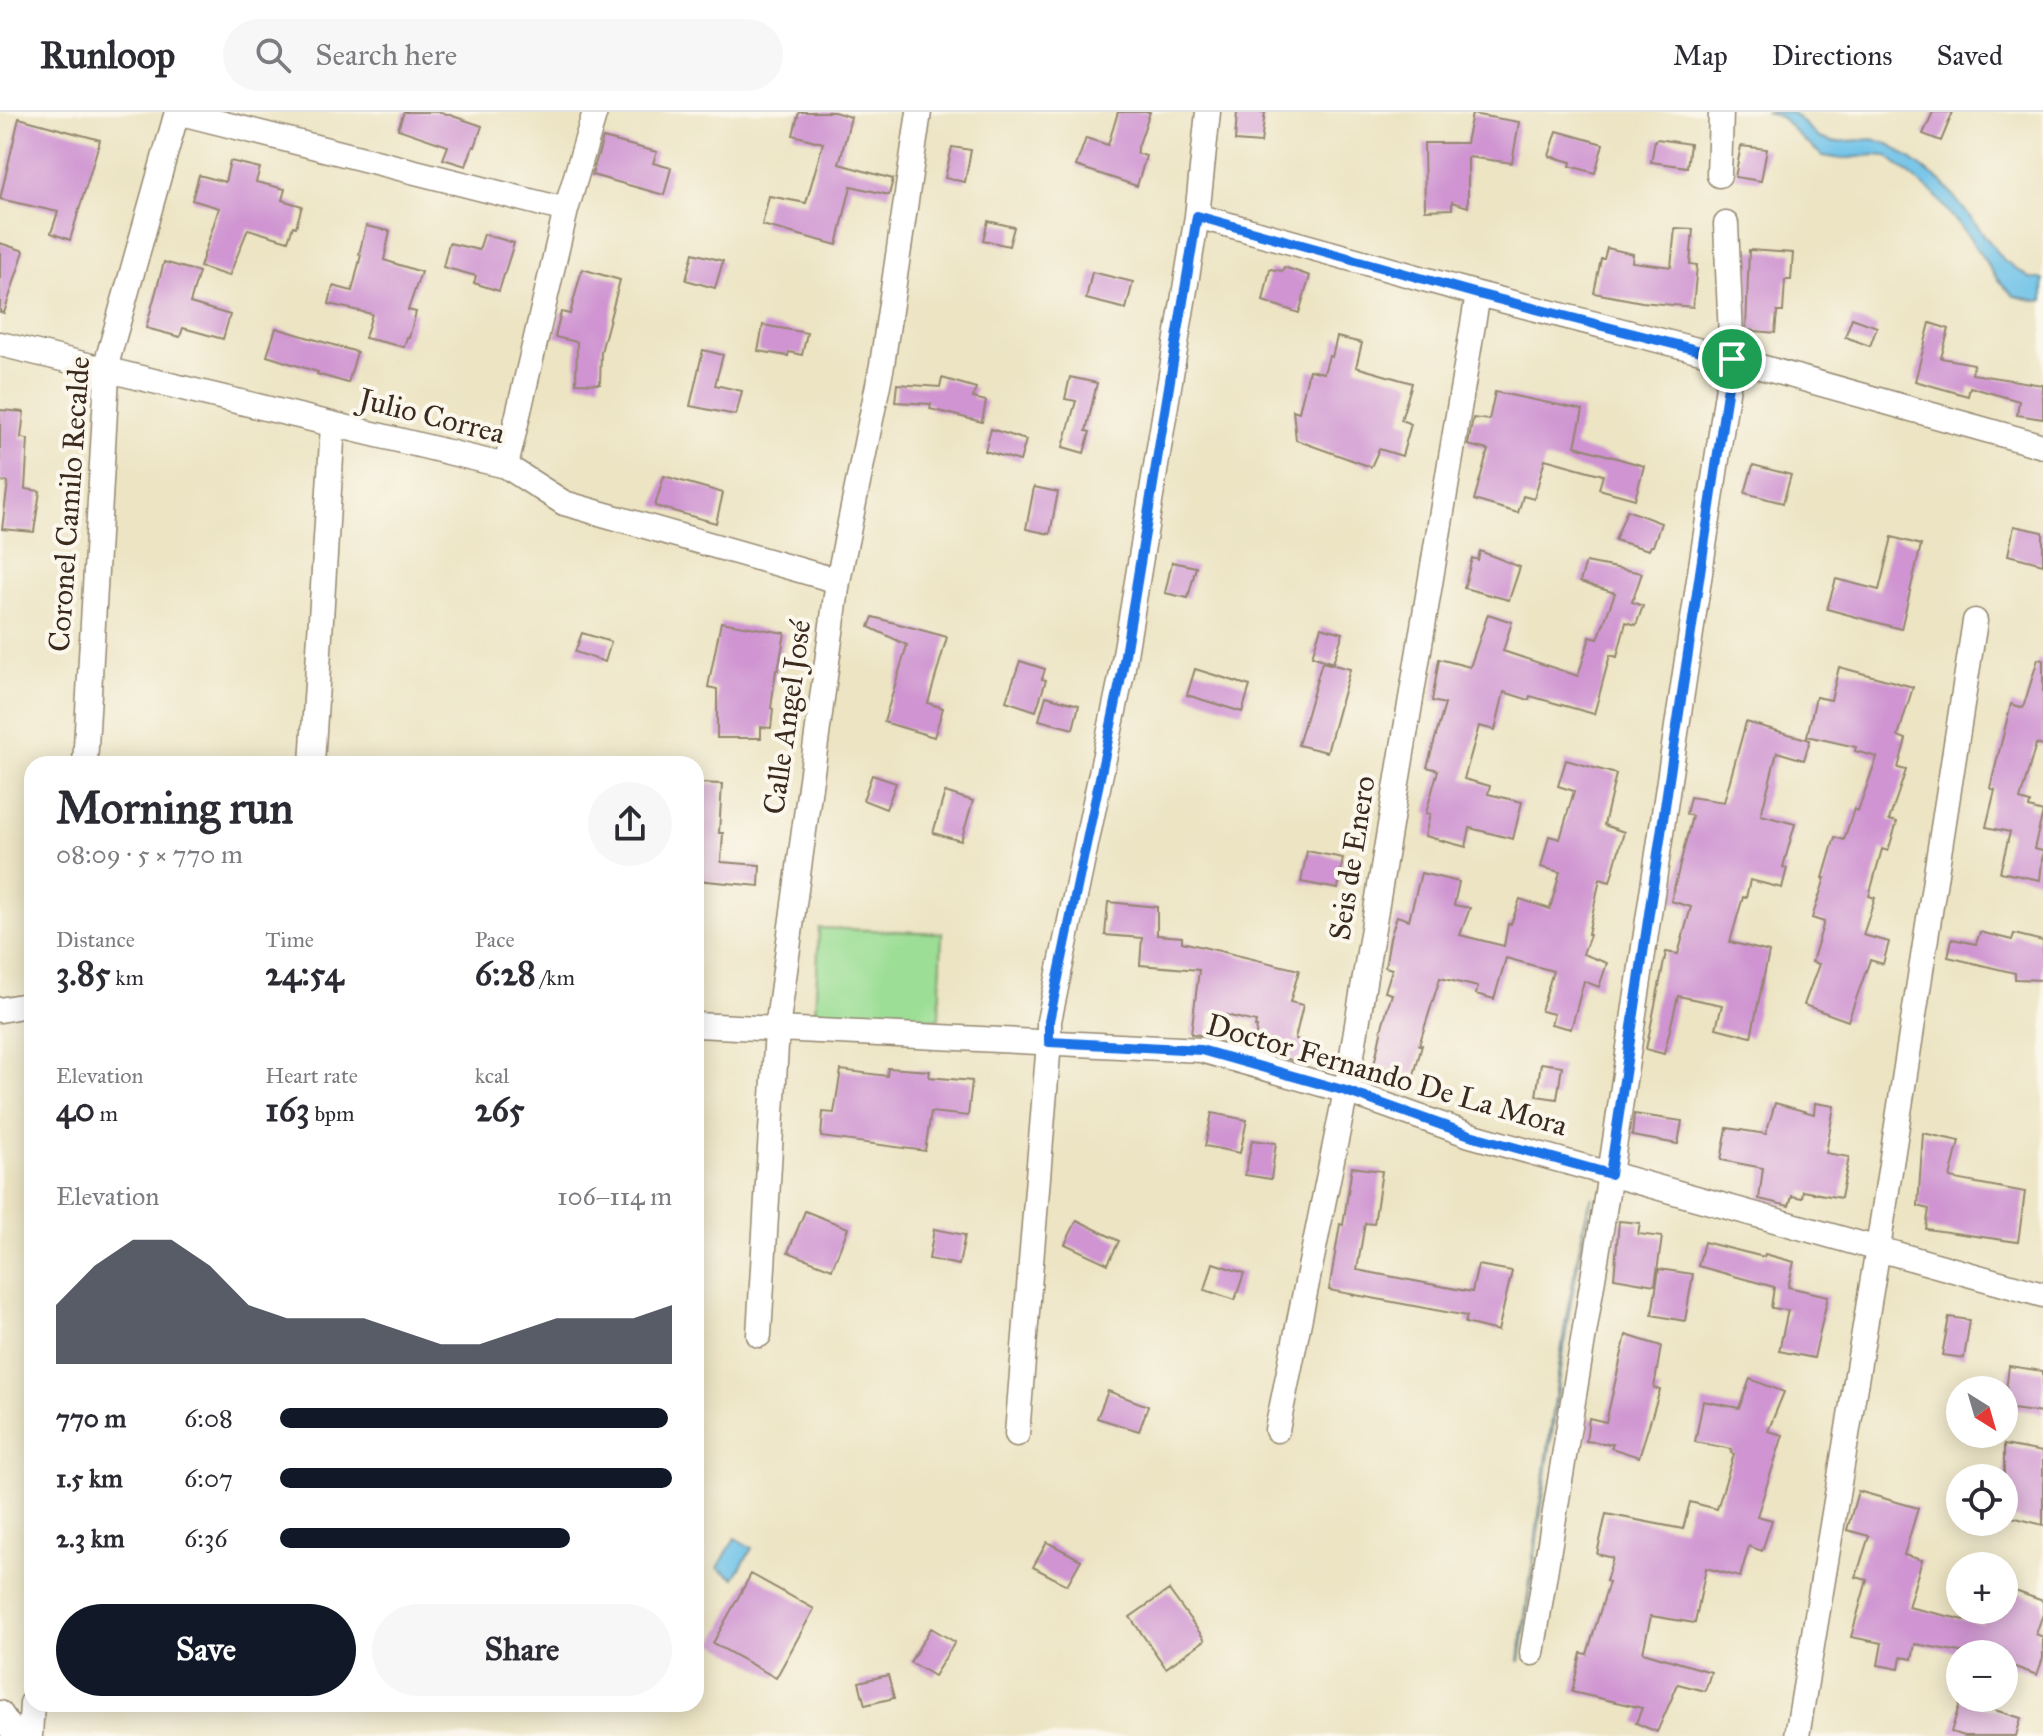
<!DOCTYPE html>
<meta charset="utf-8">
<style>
:root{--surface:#fff;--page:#f7f7f7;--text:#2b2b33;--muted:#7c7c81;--line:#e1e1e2;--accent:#111827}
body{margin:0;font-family:"IM FELL Great Primer",serif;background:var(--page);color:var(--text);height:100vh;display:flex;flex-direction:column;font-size:30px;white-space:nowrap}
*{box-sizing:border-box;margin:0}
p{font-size:26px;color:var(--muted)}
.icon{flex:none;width:44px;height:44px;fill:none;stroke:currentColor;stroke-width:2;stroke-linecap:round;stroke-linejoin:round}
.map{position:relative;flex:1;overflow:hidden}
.side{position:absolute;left:24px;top:644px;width:680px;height:956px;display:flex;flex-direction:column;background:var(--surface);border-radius:24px;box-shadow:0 4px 20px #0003}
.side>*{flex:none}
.needle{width:52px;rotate:143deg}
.controls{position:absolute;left:1946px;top:1264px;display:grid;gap:16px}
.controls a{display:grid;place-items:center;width:72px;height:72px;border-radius:50%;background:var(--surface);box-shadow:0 4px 20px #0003;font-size:40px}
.pin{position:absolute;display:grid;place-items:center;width:68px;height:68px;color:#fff;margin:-34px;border:4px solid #fff;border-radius:50%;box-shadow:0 2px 8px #0007}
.round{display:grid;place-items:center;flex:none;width:84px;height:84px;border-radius:42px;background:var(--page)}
.summary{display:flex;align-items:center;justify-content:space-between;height:136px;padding:0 32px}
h1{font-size:44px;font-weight:700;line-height:60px}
.figures{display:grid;grid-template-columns:repeat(3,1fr);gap:12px;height:136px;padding:8px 32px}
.figures div{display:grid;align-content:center}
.figures b{font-size:34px;font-weight:700}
.figures small{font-size:22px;font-weight:400}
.figures p{font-size:22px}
.chart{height:224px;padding:16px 32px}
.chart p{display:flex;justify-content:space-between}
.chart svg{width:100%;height:144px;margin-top:8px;fill:var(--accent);opacity:.7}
.button{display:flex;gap:16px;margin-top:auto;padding:16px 32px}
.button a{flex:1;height:92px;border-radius:48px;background:var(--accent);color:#fff;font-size:32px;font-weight:700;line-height:92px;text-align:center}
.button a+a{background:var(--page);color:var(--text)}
ul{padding:0 32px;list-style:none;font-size:26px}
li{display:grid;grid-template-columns:128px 96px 1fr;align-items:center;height:60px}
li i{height:20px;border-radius:10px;background:var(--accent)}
header{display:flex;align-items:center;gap:48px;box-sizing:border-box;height:112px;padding:0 40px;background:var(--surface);border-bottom:2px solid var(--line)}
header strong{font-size:38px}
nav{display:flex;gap:44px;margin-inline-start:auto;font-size:28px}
.search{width:560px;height:72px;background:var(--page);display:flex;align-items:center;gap:20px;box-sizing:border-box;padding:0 28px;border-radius:44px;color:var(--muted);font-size:30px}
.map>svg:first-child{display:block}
.green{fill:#9cde95;stroke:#6c845a;stroke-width:2}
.water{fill:#6cc1e8;stroke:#547683;stroke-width:2}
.building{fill:#cf94d1}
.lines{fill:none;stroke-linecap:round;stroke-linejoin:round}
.street-casing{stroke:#948770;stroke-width:27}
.street{stroke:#fff;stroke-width:24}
.route-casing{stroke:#fff;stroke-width:16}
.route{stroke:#1a73e8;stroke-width:10}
.labels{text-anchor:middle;stroke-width:8;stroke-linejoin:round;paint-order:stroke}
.street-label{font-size:30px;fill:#3b2a1e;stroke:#fbf7ec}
</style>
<header>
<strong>Runloop</strong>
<div class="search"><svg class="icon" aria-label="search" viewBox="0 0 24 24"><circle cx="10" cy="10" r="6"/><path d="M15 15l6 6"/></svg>Search here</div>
<nav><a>Map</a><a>Directions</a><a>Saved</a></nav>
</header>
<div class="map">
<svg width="2043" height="1624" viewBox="0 0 2043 1624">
<rect width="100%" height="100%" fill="#fbf7ec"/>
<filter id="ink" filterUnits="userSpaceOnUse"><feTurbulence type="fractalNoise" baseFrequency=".0125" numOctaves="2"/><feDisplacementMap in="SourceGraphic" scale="16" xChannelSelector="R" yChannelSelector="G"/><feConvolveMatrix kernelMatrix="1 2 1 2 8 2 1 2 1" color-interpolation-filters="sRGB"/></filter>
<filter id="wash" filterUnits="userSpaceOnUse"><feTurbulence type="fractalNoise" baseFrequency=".006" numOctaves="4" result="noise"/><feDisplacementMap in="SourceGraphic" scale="32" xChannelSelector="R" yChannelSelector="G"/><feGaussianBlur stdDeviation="1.8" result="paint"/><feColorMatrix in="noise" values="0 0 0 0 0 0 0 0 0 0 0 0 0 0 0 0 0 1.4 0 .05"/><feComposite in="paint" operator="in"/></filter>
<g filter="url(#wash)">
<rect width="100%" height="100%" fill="#ece4c3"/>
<path class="green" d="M 819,816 L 942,821 L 939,907 L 815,903 Z"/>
<path class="water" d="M 1765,0 L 1792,0 L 1819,26 L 1833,30 L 1873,27 L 1891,33 L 1943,71 L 2004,148 L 2031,167 L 2043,167 L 2043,188 L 2038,189 L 2014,184 L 1998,168 L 1968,124 L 1935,83 L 1887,44 L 1873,43 L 1842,47 L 1823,44 L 1804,29 L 1782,6 Z
M 1592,1085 L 1587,1103 L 1568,1207 L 1520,1549 L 1519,1549 L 1566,1205 L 1586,1102 Z
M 735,1426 L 752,1436 L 734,1466 L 718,1456 Z"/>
<g id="blocks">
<path class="building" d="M 404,0 L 441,0 L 482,14 L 475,35 L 473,34 L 466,54 L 443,47 L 448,34 L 398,17 Z
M 799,0 L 834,0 L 851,5 L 839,52 L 893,67 L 889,83 L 851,74 L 837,133 L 762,113 L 769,84 L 806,91 L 823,31 L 793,23 Z
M 1118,0 L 1150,0 L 1136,41 L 1146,44 L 1137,74 L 1076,54 L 1086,26 L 1108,33 Z
M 1237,0 L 1265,0 L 1261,31 L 1235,29 Z
M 1933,0 L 1953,0 L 1941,29 L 1923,22 Z
M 1472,2 L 1519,10 L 1512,51 L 1468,45 L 1468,95 L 1452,90 L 1452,97 L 1425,98 L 1424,31 L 1466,31 Z
M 19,6 L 100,28 L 70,128 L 51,121 L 58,100 L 0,87 Z
M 1557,19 L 1603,32 L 1595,61 L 1570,54 L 1571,50 L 1549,44 Z
M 603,26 L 657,40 L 653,51 L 671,56 L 664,83 L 592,63 Z
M 1657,27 L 1690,32 L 1687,55 L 1651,50 L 1655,28 Z
M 1741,34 L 1767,37 L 1761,69 L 1735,65 Z
M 952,35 L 971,38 L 965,70 L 945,66 Z
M 230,49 L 260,56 L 256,70 L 285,77 L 282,88 L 302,94 L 296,115 L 293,114 L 288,129 L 248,117 L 229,164 L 200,155 L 219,96 L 192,88 L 199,63 L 225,70 Z
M 988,109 L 1014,115 L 1009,134 L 983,128 Z
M 366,114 L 390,119 L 384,148 L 421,160 L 408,198 L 416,200 L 409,226 L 407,225 L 404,235 L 365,226 L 372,202 L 329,192 L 333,174 L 352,179 L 361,143 L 359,142 Z
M 1675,116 L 1693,117 L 1690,152 L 1697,153 L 1693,195 L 1642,190 L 1594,181 L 1601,147 L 1604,147 L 1607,136 L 1633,142 L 1632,150 L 1671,155 Z
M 484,122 L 514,131 L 499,179 L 474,171 L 476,164 L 443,155 L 449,131 L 479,138 Z
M 0,131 L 24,139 L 4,201 L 0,200 Z
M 1749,138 L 1793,141 L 1791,168 L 1785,168 L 1783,200 L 1777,200 L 1775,221 L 1746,218 Z
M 693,141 L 723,149 L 715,176 L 686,168 Z
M 164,150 L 199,160 L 190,191 L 230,203 L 223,227 L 183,216 L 180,225 L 146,216 Z
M 1284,155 L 1310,164 L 1299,201 L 1263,189 L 1270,157 L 1282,159 Z
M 582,157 L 620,168 L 601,240 L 600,272 L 576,271 L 577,230 L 555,225 L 561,200 L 570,202 Z
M 1092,160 L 1133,170 L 1126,197 L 1086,187 Z
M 1852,206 L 1877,215 L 1870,234 L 1845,225 Z
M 1930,211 L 1949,217 L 1941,246 L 1974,252 L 1972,262 L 2043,273 L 2043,307 L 2017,303 L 2019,289 L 1970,275 L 1968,284 L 1915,269 Z
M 763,213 L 807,221 L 802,243 L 789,240 L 788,244 L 758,239 Z
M 276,216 L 357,240 L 348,271 L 317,262 L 318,260 L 267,244 Z
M 1337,225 L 1362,231 L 1356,255 L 1412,271 L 1401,308 L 1411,312 L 1402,344 L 1379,337 L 1371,355 L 1296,328 L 1293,298 L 1299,300 L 1309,258 L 1324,261 L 1329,244 L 1332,245 Z
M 703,238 L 723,243 L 715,273 L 742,279 L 736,303 L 690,294 Z
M 1070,265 L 1097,271 L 1086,319 L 1090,320 L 1084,341 L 1063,335 L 1076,289 L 1065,287 Z
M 942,266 L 976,276 L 973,286 L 986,289 L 982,310 L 930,297 L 931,292 L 895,290 L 897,272 L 940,275 Z
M 1495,280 L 1583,298 L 1575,334 L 1644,354 L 1635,387 L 1599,377 L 1603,363 L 1545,347 L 1534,387 L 1523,384 L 1518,401 L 1474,388 L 1488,338 L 1468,333 L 1473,306 L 1489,308 Z
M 0,298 L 24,300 L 21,326 L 28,327 L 25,377 L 40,379 L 34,420 L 2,417 L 8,370 L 0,369 Z
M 991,317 L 1026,328 L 1020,349 L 985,339 Z
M 1753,353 L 1791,363 L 1783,391 L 1745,381 Z
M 664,364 L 723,381 L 716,411 L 655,394 Z
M 1034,375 L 1058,380 L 1050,422 L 1026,417 Z
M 1627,398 L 1661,411 L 1653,434 L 1651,434 L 1649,438 L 1615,428 Z
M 2014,414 L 2043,420 L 2043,452 L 2008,443 Z
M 1892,425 L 1921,433 L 1901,517 L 1827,497 L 1836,467 L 1879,478 Z
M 1480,439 L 1520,455 L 1509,488 L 1464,476 L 1472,446 L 1478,448 Z
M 1172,450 L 1196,455 L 1188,486 L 1165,481 Z
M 1586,450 L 1642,461 L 1632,490 L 1643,494 L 1636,513 L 1626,510 L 1617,545 L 1610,543 L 1594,602 L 1530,584 L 1529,588 L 1504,580 L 1495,618 L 1479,614 L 1464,667 L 1490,674 L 1488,682 L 1522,690 L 1513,727 L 1470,716 L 1466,735 L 1425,724 L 1430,702 L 1426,701 L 1438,658 L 1427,655 L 1445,592 L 1432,589 L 1439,547 L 1470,555 L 1488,502 L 1512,510 L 1503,539 L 1578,564 L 1590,525 L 1598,527 L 1615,481 L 1580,470 Z
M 873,505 L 947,525 L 928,591 L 943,596 L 934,625 L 884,610 L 907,533 L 869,515 Z
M 721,510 L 785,521 L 778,558 L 776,558 L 771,596 L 773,597 L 771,616 L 761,615 L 761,626 L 717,626 L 717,577 L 708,575 Z
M 1321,515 L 1343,521 L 1333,551 L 1312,544 Z
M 582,521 L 611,530 L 605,550 L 575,540 Z
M 2038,547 L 2043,548 L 2043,634 L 2036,632 L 2020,688 L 2030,691 L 2029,696 L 2043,700 L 2034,737 L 2043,739 L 2040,768 L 2000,760 L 2010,720 L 1986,715 L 1995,678 L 1990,676 L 2011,592 L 2023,596 Z
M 1020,549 L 1045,557 L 1042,567 L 1046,568 L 1036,599 L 1006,589 Z
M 1322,550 L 1350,557 L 1327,640 L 1298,633 Z
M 1839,555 L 1913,575 L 1898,624 L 1906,627 L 1898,656 L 1906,658 L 1889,708 L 1897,710 L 1888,739 L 1882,737 L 1869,784 L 1875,786 L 1863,823 L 1889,830 L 1883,852 L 1870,848 L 1848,909 L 1804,893 L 1819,852 L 1812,850 L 1824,810 L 1812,806 L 1825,766 L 1823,766 L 1835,725 L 1844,728 L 1854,697 L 1858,699 L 1877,645 L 1855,639 L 1856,635 L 1807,624 L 1816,585 L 1831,588 Z
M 1195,557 L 1250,574 L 1242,600 L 1187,583 Z
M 1046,584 L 1079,593 L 1073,617 L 1039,608 Z
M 1746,610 L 1810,628 L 1804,648 L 1777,640 L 1761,703 L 1795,712 L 1783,755 L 1787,756 L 1782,776 L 1750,768 L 1746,786 L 1743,785 L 1730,830 L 1769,840 L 1751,925 L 1716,916 L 1722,893 L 1678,884 L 1664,942 L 1646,937 L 1666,840 L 1678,842 L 1691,795 L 1671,789 L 1692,704 L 1686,702 L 1690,685 L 1724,690 Z
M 1566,648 L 1616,662 L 1604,713 L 1624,720 L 1610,770 L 1600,767 L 1588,822 L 1590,823 L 1583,842 L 1607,851 L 1599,875 L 1584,869 L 1571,917 L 1551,912 L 1554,902 L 1541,899 L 1553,859 L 1506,846 L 1494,887 L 1476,882 L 1478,875 L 1440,866 L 1419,933 L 1422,933 L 1414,963 L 1374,953 L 1383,911 L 1392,882 L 1385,880 L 1392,857 L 1385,855 L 1390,826 L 1397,804 L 1409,808 L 1421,761 L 1459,770 L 1454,793 L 1470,796 L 1460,823 L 1504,834 L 1508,812 L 1511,812 L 1520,787 L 1550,797 L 1560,760 L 1541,755 L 1549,724 L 1560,727 L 1574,679 L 1558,674 Z
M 872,663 L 896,671 L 886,697 L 863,688 Z
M 696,671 L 722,672 L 719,721 L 723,721 L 721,750 L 760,753 L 759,774 L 696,768 Z
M 945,680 L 973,689 L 961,729 L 933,721 Z
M 1307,739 L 1343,746 L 1338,777 L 1301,770 Z
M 1108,790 L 1157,795 L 1157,823 L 1182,825 L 1182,830 L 1299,858 L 1290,890 L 1303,893 L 1295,927 L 1311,930 L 1306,952 L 1284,946 L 1286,935 L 1255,928 L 1257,915 L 1255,915 L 1256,910 L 1212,900 L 1208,924 L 1191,922 L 1199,858 L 1140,853 L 1142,826 L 1105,823 Z
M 1980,820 L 2012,828 L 2014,822 L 2043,829 L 2043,868 L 2015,867 L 2015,861 L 1948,845 L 1952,827 L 1976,832 Z
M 1541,951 L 1562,954 L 1557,987 L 1536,984 Z
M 888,956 L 930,959 L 929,965 L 972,969 L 968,1004 L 931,1000 L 925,1039 L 821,1025 L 823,1000 L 834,1001 L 841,958 L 887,964 Z
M 1775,991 L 1814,1002 L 1815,991 L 1834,994 L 1826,1041 L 1849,1045 L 1841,1086 L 1803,1079 L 1802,1086 L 1792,1084 L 1789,1094 L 1759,1087 L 1763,1056 L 1721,1048 L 1727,1016 L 1766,1022 Z
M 1212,1001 L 1247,1008 L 1240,1041 L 1205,1034 Z
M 1634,1002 L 1682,1009 L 1678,1032 L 1632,1024 Z
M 1923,1021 L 1959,1029 L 1950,1066 L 2025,1080 L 2018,1130 L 1926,1117 L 1929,1097 L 1918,1094 Z
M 1252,1028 L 1276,1031 L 1271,1067 L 1245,1063 Z
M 1352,1055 L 1382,1059 L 1374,1112 L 1365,1111 L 1357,1158 L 1472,1180 L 1478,1153 L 1512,1159 L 1498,1219 L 1465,1211 L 1467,1204 L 1329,1178 L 1340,1112 L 1343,1113 Z
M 805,1099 L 848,1116 L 832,1157 L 788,1140 Z
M 1077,1108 L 1119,1129 L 1108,1152 L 1065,1132 Z
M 1619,1109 L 1640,1111 L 1638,1122 L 1662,1125 L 1655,1173 L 1614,1166 Z
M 934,1117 L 965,1123 L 959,1153 L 929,1147 Z
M 1704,1130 L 1764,1145 L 1765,1142 L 1794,1150 L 1788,1175 L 1828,1184 L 1814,1246 L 1779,1239 L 1788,1198 L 1771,1196 L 1774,1175 L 1698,1154 Z
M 1213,1151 L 1244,1161 L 1235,1188 L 1205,1178 Z
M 1659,1157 L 1693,1162 L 1685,1209 L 1652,1203 Z
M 1949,1205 L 1970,1208 L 1964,1246 L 1942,1243 Z
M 1626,1223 L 1661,1234 L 1654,1276 L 1660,1278 L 1639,1345 L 1611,1336 L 1613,1332 L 1586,1329 L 1589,1306 L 1606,1310 Z
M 2009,1254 L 2043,1259 L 2043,1301 L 2004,1296 Z
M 1750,1267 L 1784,1280 L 1768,1319 L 1783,1323 L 1757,1404 L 1772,1408 L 1762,1439 L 1749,1434 L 1740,1465 L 1706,1456 L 1695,1511 L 1651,1504 L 1643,1540 L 1711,1560 L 1705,1579 L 1678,1572 L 1657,1620 L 1636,1611 L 1642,1596 L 1572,1580 L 1581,1541 L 1587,1542 L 1609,1470 L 1606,1469 L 1613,1446 L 1597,1442 L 1606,1402 L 1683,1417 L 1690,1390 L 1717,1397 L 1734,1342 L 1731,1341 L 1732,1337 L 1695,1330 L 1703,1289 L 1739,1296 Z
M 1108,1279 L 1148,1294 L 1139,1319 L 1097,1306 Z
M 2004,1333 L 2043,1340 L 2043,1413 L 2004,1403 Z
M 1858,1379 L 1918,1396 L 1904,1443 L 1922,1448 L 1908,1495 L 1982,1512 L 1987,1498 L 2004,1498 L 2004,1475 L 2043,1489 L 2043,1502 L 2036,1522 L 2043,1525 L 2043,1546 L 2037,1563 L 2004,1551 L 2004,1542 L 1971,1542 L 1915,1532 L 1912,1547 L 1901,1545 L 1899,1557 L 1878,1553 L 1882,1531 L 1851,1525 L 1867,1468 L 1856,1465 L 1869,1424 L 1847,1418 Z
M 1047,1430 L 1081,1448 L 1067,1473 L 1033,1455 Z
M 751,1462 L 814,1497 L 776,1566 L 713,1531 Z
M 1169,1478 L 1205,1528 L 1166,1556 L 1130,1505 Z
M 931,1516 L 955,1530 L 934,1564 L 910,1550 Z
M 888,1563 L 894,1586 L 865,1593 L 859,1570 Z
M 1961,1588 L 2021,1606 L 2016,1624 L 1965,1624 L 1951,1620 Z"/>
</g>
</g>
<g filter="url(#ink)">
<use href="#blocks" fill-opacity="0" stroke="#948770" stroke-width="2"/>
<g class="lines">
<defs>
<path id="street" d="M 177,0 L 566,98
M 1719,63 L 1721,0
M 1197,104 L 1478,182 L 1732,247 L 2043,334
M 0,232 L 506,354 L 564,391 L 838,469
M 506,354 L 566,98 L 595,0
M 85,652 L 108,246 L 177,0
M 312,652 L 333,313
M 0,898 L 32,892
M 696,913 L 1201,938 L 1346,979 L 1470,1023 L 2043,1183
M 759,1223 L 777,917 L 838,469 L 882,253 L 919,0
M 1277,1318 L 1346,979 L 1478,182
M 1017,1322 L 1049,930 L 1049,909 L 1122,561 L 1197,104 L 1208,0
M 1532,1541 L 1610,1062 L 1732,247 L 1726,112
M 0,1601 L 16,1624
M 30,1624 L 32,1591
M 1797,1624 L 1878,1136 L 1975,509"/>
</defs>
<use href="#street" class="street-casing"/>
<use href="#street" class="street"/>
</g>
</g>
<g class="lines" filter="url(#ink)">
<defs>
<path id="route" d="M 1197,104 L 1478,182 L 1732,247 L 1610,1062 L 1470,1023 L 1346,979 L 1201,938 L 1049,930 L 1049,909 L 1122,561 Z"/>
</defs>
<use href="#route" class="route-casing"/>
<use href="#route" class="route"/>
</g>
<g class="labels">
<g class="street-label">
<text transform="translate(432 304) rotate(14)" y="10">Julio Correa</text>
<text transform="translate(69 392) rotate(-86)" y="10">Coronel Camilo Recalde</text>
<text transform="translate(787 605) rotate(-82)" y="10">Calle Angel José</text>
<text transform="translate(1352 746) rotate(-81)" y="10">Seis de Enero</text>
<text transform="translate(1387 963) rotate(16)" y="10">Doctor Fernando De La Mora</text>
</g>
</g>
</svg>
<div class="controls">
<a><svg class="needle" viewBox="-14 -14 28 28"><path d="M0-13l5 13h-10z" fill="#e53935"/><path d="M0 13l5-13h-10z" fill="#7c7c81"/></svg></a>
<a><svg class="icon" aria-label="locate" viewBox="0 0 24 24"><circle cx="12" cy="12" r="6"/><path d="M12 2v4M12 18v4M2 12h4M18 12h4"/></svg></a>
<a>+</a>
<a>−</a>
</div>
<div class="pin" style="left:1732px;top:247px;background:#1e9e55"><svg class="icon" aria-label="arrive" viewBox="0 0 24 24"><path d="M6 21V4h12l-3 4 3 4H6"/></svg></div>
<section class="side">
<div class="summary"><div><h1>Morning run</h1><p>08:09 · 5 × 770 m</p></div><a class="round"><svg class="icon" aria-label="share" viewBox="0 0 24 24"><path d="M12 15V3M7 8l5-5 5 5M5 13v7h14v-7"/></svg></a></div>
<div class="figures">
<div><p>Distance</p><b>3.85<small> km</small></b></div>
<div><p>Time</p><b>24:54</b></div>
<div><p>Pace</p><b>6:28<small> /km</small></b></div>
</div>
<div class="figures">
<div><p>Elevation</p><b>40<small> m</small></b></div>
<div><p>Heart rate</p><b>163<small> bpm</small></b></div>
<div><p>kcal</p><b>265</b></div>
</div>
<div class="chart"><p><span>Elevation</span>106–114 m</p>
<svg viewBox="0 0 160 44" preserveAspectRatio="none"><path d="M0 44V26L10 14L20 6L30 6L40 14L50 26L60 30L70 30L80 30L90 34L100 38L110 38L120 34L130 30L140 30L150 30L160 26V44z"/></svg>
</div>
<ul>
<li><b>770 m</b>6:08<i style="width:99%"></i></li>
<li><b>1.5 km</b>6:07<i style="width:100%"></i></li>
<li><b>2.3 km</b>6:36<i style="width:74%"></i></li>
</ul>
<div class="button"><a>Save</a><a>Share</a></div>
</section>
</div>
